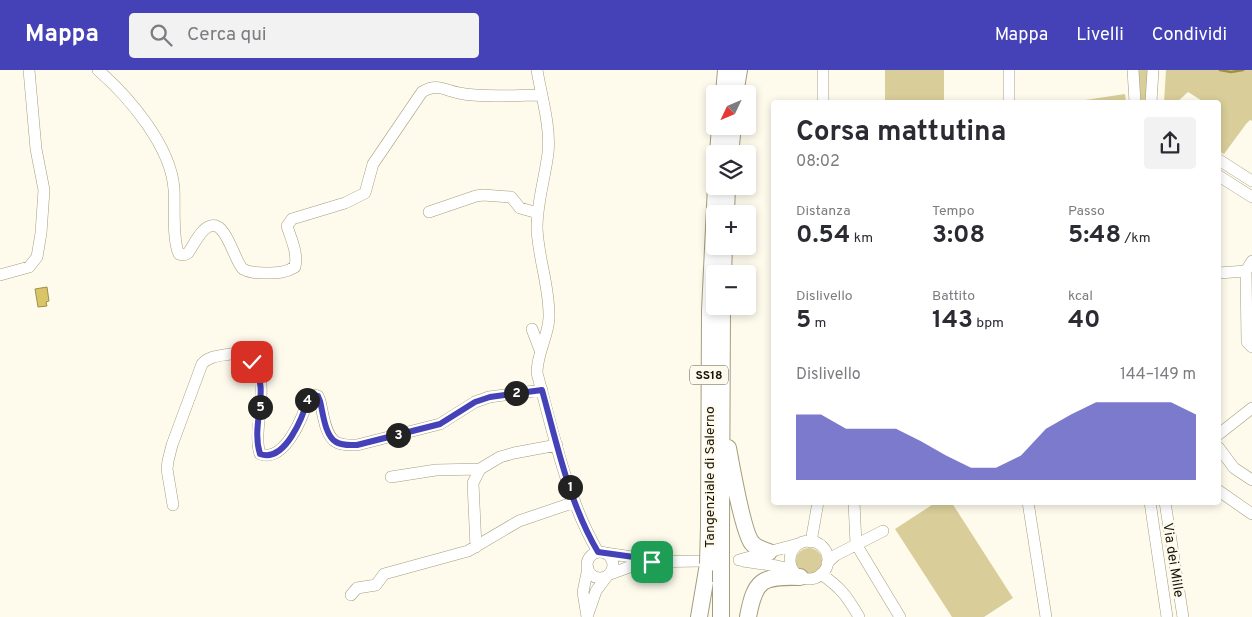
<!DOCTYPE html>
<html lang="it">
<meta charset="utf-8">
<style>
:root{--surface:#fff;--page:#f2f2f3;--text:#2b2b33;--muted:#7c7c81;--accent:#4542b8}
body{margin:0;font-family:Overpass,sans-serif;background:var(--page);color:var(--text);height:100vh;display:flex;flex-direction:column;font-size:19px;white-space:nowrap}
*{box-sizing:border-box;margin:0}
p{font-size:16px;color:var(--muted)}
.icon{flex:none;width:28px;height:28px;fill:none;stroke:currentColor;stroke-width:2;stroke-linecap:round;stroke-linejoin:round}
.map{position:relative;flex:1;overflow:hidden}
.panel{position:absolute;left:771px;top:30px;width:450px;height:405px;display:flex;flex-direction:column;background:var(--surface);border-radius:5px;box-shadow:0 2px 8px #0003}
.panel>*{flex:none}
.needle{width:32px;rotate:226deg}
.tools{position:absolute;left:706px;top:15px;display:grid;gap:10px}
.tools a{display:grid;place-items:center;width:50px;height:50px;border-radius:5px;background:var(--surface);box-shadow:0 2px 8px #0003;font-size:25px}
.pin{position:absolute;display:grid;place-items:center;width:42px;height:42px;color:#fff;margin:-21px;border-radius:10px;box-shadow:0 2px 8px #0006}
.km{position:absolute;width:25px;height:25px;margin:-12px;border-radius:50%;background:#222;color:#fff;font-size:14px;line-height:25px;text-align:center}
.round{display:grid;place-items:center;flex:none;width:52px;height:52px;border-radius:5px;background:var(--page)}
.head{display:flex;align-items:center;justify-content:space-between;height:85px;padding:0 25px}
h1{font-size:28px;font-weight:700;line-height:38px}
.metrics{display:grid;grid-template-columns:repeat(3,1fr);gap:8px;height:85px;padding:5px 25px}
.metrics div{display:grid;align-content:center}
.metrics b{font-size:25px;font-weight:700}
.metrics small{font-size:14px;font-weight:400}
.metrics p{font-size:14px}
.chart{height:140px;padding:10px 25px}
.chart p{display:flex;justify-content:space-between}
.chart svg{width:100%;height:90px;margin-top:5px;fill:var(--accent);opacity:.7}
header{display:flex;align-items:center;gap:30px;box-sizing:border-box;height:70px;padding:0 25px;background:var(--accent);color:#fff}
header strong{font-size:24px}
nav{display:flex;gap:28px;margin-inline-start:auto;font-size:18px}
.search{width:350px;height:45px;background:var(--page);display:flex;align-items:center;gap:12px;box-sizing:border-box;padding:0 18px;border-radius:5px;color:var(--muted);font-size:19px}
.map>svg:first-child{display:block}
.green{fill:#d9ce99}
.water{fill:#d9c568;stroke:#9e904b}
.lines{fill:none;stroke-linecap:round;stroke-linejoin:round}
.stream{stroke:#9e904b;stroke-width:2.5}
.minor-casing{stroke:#a49d7c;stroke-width:12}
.highway-casing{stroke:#a49d7c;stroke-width:18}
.minor{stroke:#fff;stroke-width:11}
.highway{stroke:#fff;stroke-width:16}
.highway-bridge-casing{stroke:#a49d7c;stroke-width:18;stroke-linecap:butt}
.highway-bridge{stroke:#fff;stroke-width:16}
.route-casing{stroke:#fff;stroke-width:10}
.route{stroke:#4542b8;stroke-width:6}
.labels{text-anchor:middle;stroke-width:4.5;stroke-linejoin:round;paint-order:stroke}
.shield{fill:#fefbed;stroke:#5c594c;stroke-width:1}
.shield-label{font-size:12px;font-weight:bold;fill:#161307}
.street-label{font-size:14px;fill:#161307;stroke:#fefbed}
</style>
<header>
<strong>Mappa</strong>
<div class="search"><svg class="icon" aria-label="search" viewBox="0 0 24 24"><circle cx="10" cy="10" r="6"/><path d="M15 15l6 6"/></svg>Cerca qui</div>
<nav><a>Mappa</a><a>Livelli</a><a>Condividi</a></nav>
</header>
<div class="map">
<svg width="1252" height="547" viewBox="0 0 1252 547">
<rect width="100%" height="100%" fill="#fefbed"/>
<path class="green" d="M 885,0 L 944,0 L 944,32 L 885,32 Z
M 1139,0 L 1148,0 L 1147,32 L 1139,32 Z
M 1166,0 L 1252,0 L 1252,51 L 1250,50 L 1246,54 L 1224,84 L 1219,81 L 1219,45 L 1220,43 L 1219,42 L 1219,32 L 1204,32 L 1188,22 L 1177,32 L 1164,32 Z
M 1125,24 L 1126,32 L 1072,32 Z
M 935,433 L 952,433 L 1013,528 L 984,547 L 952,547 L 895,459 Z
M796 491a13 13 0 1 1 26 0a13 13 0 1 1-26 0Z"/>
<path class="water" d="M 47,217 L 49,231 L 46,232 L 47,236 L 38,237 L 35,219 Z"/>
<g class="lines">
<path class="stream" d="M 1220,0 L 1231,2 L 1243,0"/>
<defs>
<path id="minor" d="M 98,0 C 129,27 171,76 174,119 C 175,135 172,170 179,184 L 184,185 L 188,183 C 193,176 197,167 203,161 C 225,139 233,191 243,199 C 250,203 258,203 266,203 C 277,203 285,203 295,197 C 298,182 291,169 287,156 L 292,149 L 345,133 L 365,123 L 373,94 L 422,22 C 437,13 444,20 459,23 C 483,28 516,25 541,25
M 537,0 C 541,25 551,57 548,83 C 545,108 537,132 537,158 C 538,188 550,218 549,248 C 548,267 537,283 537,303 C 553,362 567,429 598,482
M 823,0 L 823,32
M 1009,0 L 1009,32
M 1133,0 L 1135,32
M 1151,32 L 1153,0
M 1219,90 L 1252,111
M 1219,106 L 1252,127
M 429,142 L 476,126 L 483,125 L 511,127 L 520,138 L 538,143
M 1246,200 L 1247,272 L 1252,277
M 1219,203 L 1246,201 L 1252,191
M 0,205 L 29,197 L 37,187 L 41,163 L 44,120 L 36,79 L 29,0
M 532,259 L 540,280
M 1219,364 L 1252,338
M 1219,378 L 1234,398 L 1252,410
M 391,407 L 436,400 L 480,399
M 1219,421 L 1252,444
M 854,432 L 856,474 L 900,547
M 1028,432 L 1046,547
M 1150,432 L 1167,547
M 1165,432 L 1183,547
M 173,435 L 167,399 L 168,391 L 172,375 L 202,294 C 209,286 219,286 230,284 C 236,283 242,285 248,289 C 275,306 251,358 260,384 C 284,393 304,347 308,328 L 313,325 L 318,326 L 320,331 C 323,343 325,366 336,372 C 343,376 350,375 357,375 L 440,354 L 475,332 L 489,327 L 542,320
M790 490a19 19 0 1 1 38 0a19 19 0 1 1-38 0Z
M 811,472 L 818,432
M 476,477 L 473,413 L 480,399 L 500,387 L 514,383 L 557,375
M587 495a13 13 0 1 1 26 0a13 13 0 1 1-26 0Z
M 605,483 L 646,489
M 739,490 L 798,474
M 743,491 L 777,496 L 793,500
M 827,493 L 836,485 L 883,461
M 610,504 L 643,492 L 701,491
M 821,504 C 841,518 847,526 859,547
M 351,525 L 357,518 L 376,515 L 384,504 L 468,481 L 519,451 L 575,432
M 587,547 L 583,522 L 588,498
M 587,547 L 596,521 L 607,506"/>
<path id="highway" d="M 724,24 L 726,0
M 735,24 L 739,0
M 718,84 L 720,56
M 730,84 L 733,56
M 726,144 L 727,116
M 723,204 L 724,176
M 728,378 C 731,394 743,463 752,473 C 756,478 763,480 769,482
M 709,457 L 710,241 L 716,116
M 721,458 L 722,236
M 721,512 L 721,547
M 699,547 L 708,494
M 748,547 C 755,509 762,506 800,507"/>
</defs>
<use href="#minor" class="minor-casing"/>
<use href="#highway" class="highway-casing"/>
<use href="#minor" class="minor"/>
<use href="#highway" class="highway"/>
<defs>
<path id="highway-bridge" d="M 721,458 L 721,512
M 708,494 L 709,457"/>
</defs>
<use href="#highway-bridge" class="highway-bridge-casing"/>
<use href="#highway-bridge" class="highway-bridge"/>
</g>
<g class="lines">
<defs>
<path id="route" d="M 252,292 C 272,320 250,353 260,384 C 285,393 303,347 308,328 L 313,325 L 318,326 L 320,331 C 323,343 325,366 336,372 C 343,376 350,375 357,375 L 440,354 L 475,332 L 490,327 L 542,320 C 557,374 569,433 598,482 L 641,488 L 652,492"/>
</defs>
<use href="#route" class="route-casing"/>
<use href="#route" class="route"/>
</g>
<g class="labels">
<rect class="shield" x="690" y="295.5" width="38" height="19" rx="4"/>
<g class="shield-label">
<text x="709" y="309">SS18</text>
</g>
<g class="street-label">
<text transform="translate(709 407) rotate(-90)" y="5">Tangenziale di Salerno</text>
<text transform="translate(1174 490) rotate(81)" y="5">Via dei Mille</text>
</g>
</g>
</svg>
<div class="tools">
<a><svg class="needle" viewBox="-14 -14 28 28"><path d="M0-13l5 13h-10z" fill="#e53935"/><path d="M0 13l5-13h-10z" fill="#7c7c81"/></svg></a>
<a><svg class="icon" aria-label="layers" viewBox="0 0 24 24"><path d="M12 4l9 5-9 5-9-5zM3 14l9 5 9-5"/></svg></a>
<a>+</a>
<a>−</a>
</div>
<div class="pin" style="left:652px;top:492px;background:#1e9e55"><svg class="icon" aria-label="arrive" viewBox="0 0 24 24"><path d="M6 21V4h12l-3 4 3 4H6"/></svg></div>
<div class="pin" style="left:252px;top:292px;background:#d93025"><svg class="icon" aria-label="check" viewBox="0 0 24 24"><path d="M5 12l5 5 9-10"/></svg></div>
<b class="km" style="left:570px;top:417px">1</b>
<b class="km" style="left:516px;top:323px">2</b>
<b class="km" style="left:398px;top:365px">3</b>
<b class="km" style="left:307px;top:330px">4</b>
<b class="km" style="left:260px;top:337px">5</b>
<section class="panel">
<div class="head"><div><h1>Corsa mattutina</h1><p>08:02</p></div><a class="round"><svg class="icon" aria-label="share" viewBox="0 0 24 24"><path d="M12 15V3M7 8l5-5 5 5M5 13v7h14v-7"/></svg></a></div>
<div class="metrics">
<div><p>Distanza</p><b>0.54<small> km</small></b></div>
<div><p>Tempo</p><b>3:08</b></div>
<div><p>Passo</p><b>5:48<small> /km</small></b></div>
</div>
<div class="metrics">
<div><p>Dislivello</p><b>5<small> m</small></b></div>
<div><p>Battito</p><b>143<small> bpm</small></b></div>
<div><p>kcal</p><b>40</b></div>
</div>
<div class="chart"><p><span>Dislivello</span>144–149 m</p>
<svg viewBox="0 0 160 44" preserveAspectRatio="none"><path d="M0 44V12L10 12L20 19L30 19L40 19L50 25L60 32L70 38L80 38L90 32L100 19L110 12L120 6L130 6L140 6L150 6L160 12V44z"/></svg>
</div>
</section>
</div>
